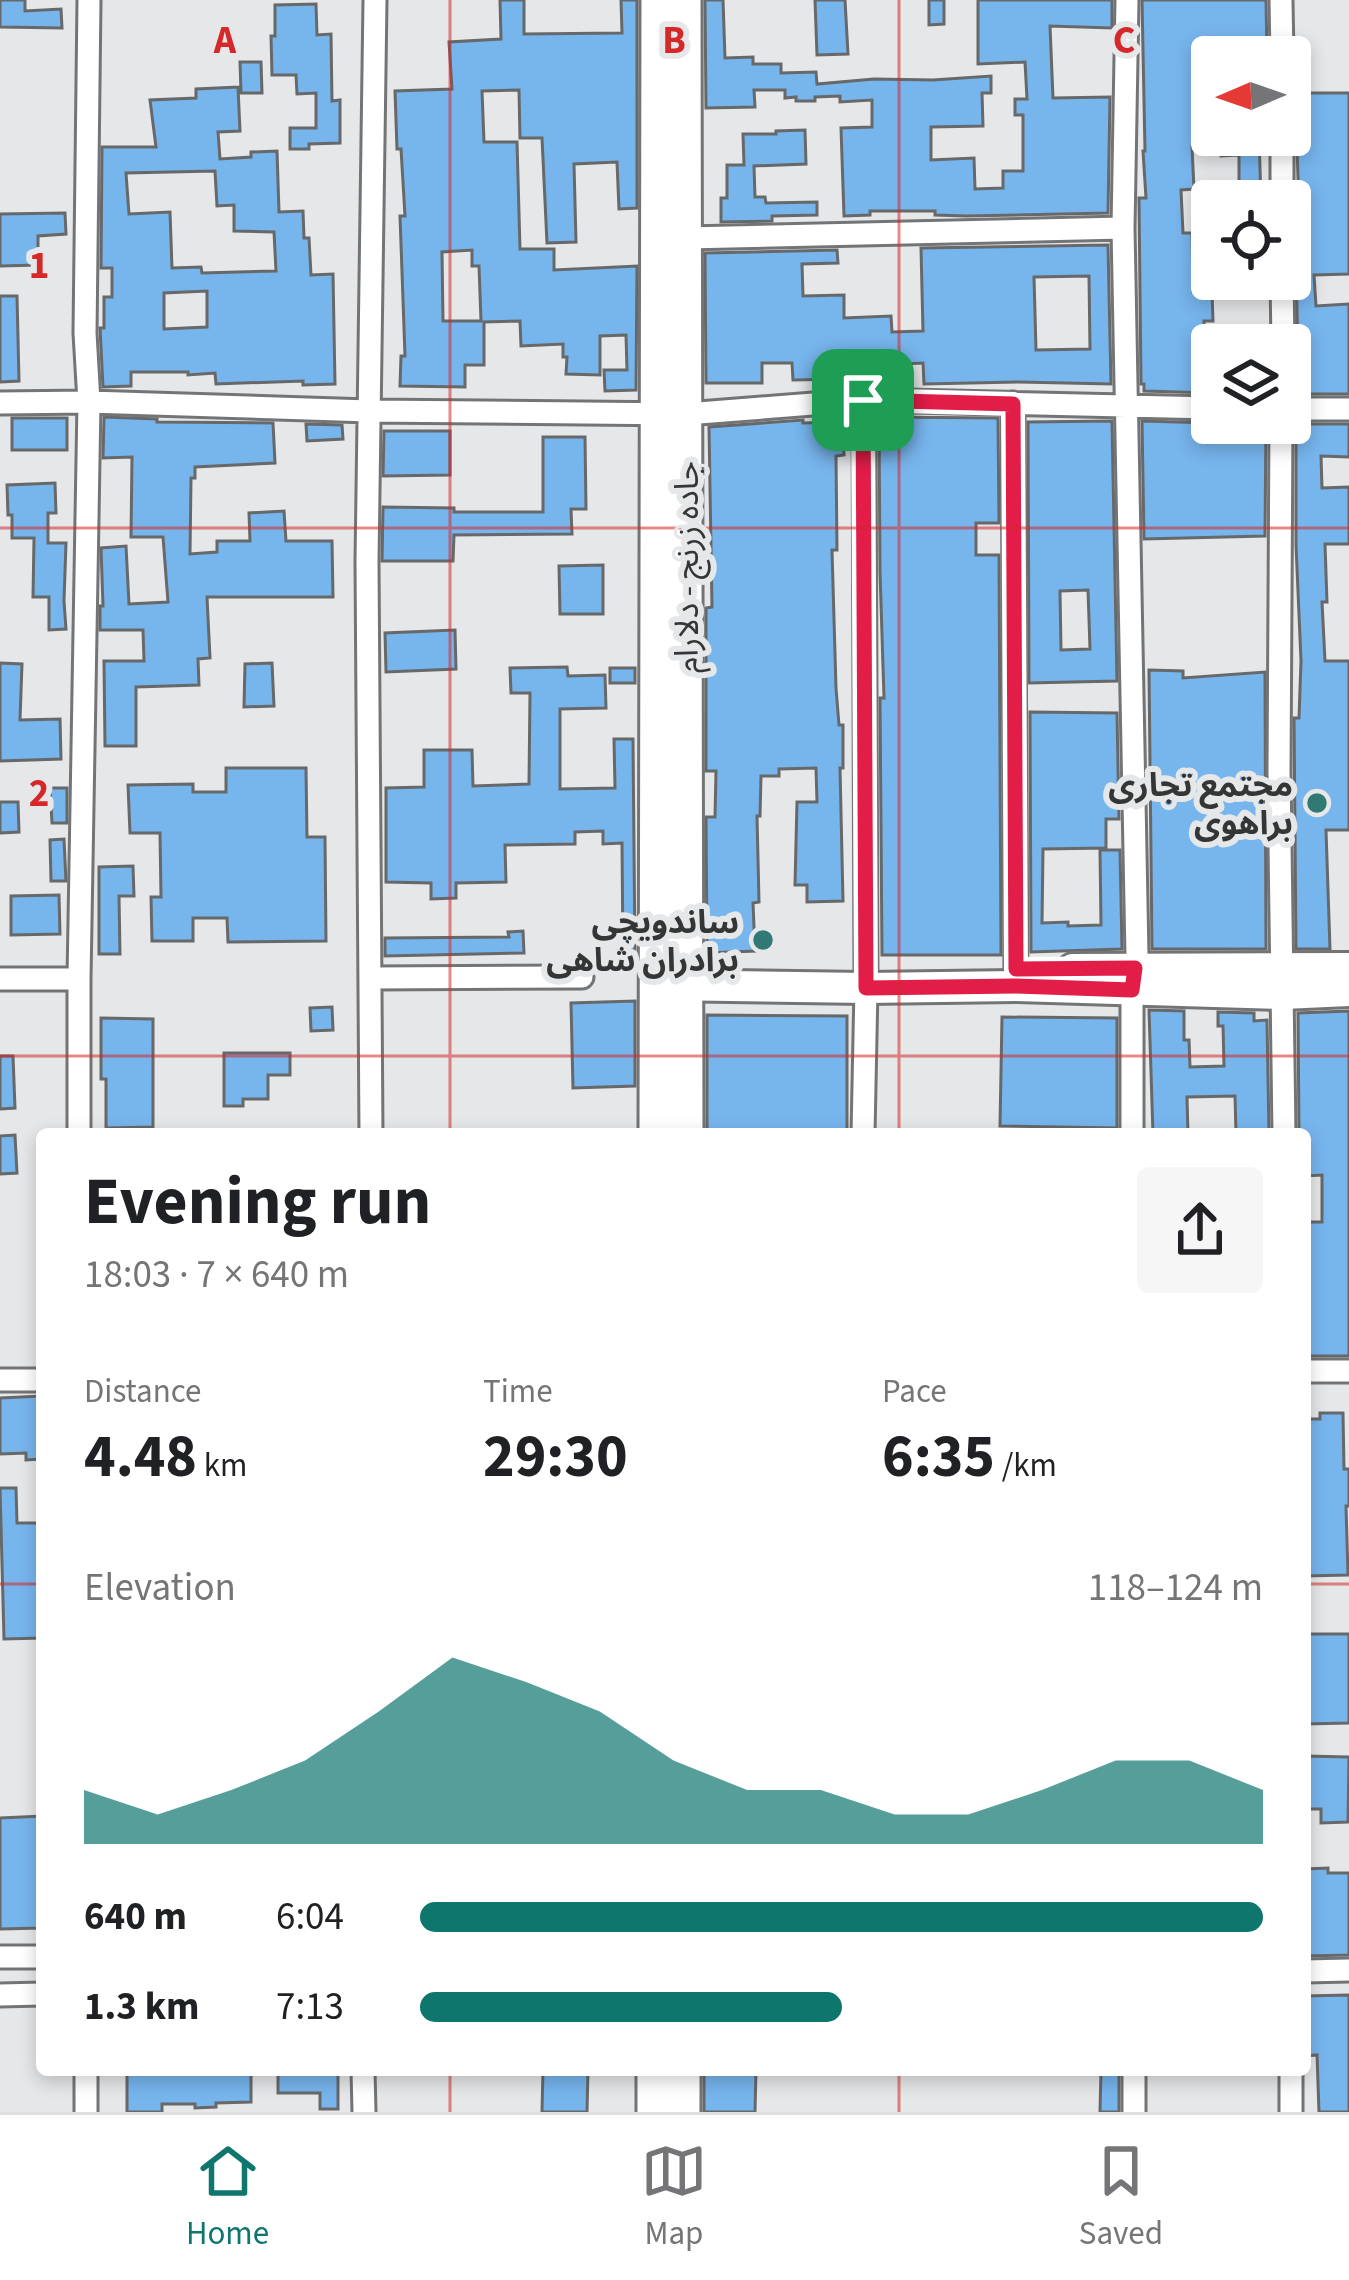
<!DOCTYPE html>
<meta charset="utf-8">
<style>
:root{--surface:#fff;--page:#f6f6f6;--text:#202124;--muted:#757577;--line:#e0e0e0;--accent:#0f766e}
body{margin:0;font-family:"Source Sans 3","Noto Sans Arabic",sans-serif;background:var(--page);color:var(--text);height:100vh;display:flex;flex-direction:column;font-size:45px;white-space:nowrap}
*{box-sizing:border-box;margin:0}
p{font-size:39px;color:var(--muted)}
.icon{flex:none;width:66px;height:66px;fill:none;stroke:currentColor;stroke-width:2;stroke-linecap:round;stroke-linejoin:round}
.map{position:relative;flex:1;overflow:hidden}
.sheet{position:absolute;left:36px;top:1128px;width:1275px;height:948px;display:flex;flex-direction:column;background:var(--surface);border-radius:12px;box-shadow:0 6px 18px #0003}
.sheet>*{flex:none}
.needle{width:78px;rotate:268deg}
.buttons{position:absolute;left:1191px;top:36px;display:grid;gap:24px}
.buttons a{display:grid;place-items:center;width:120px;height:120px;border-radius:12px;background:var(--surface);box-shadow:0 6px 18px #0003;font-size:60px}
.pin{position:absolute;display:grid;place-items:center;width:102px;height:102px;color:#fff;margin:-51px;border-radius:24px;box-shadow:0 6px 18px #0006}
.round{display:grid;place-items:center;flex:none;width:126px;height:126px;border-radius:12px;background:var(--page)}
.head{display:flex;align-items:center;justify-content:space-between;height:204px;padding:0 48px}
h1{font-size:66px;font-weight:700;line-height:90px}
.figures{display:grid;grid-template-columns:repeat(3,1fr);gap:18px;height:204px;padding:12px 48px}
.figures div{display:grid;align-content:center}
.figures b{font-size:60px;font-weight:700}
.figures small{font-size:33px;font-weight:400}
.figures p{font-size:33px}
.chart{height:336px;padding:24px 48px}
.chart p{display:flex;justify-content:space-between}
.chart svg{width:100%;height:216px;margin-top:12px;fill:var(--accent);opacity:.7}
ul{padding:0 48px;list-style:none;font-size:39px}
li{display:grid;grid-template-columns:192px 144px 1fr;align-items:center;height:90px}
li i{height:30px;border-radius:15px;background:var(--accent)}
.menu{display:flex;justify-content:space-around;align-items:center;height:168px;border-top:3px solid var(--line);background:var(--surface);font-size:33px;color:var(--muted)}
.menu a{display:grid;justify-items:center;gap:6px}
.menu .current{color:var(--accent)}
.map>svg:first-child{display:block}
.building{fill:#77b5ed;stroke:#676869;stroke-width:3;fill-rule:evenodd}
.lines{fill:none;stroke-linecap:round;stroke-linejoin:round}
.minor-casing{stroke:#737476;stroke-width:27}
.secondary-casing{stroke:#737476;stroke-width:36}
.trunk-casing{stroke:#737476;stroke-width:39}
.minor{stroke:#fff;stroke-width:21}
.secondary{stroke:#fff;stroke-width:30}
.trunk{stroke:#fff;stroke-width:33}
.route-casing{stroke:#fff;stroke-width:24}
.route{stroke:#e11d48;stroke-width:15}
.grid{fill:none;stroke:#d62828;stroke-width:3;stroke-opacity:0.55}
.poi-dot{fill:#307975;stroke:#e5e7e8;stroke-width:4.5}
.labels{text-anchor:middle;stroke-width:12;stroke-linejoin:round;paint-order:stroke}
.street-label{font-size:33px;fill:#343535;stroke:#e5e7e8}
.poi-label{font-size:33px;font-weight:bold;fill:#343535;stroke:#e5e7e8;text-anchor:end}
.grid-label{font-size:39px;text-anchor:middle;font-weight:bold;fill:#d62828;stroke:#e5e7e8;stroke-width:12;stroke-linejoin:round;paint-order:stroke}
</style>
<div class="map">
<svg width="1349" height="2112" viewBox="0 0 1349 2112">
<rect width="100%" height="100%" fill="#e5e7e8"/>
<path class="building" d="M 0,0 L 25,0 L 25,11 L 61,9 L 62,28 L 0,27 Z
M 500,0 L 524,0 L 524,34 L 622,33 L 621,0 L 637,0 L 637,208 L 619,209 L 617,162 L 574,164 L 576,242 L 547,243 L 542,138 L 520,138 L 519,90 L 482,91 L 484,142 L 517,142 L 520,249 L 554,249 L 554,270 L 637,266 L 636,390 L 605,391 L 604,370 L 627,370 L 626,335 L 600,336 L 600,375 L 566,374 L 567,357 L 563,357 L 563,344 L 521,346 L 520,321 L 484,322 L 484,365 L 465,365 L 465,387 L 400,386 L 401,356 L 405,356 L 400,216 L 405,216 L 401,149 L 397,149 L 395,91 L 452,89 L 449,42 L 501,39 ZM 472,250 L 472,266 L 479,266 L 481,321 L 443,321 L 442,252 Z
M 705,0 L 723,0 L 725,58 L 753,57 L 753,64 L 781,64 L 781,73 L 816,72 L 817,84 L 874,79 L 933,80 L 991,76 L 991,93 L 982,93 L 983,126 L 931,127 L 931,160 L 974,158 L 975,189 L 1003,188 L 1003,171 L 1023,171 L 1023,115 L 1015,115 L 1015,99 L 1027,99 L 1025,62 L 978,64 L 978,0 L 1112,0 L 1112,28 L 1050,26 L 1053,98 L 1110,97 L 1108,213 L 966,216 L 935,215 L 935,211 L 870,211 L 870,215 L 844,216 L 841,128 L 872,127 L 872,100 L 840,102 L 840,96 L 815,97 L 815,101 L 796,101 L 796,97 L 785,98 L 785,90 L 754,90 L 755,107 L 706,108 Z
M 815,0 L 845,0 L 848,54 L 817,55 Z
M 929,0 L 944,0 L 944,24 L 929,25 Z
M 1142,0 L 1266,0 L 1267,57 L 1212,57 L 1212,146 L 1192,147 L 1194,189 L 1181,190 L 1183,233 L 1192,233 L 1193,292 L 1212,292 L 1213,321 L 1204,321 L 1205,353 L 1212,352 L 1212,393 L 1144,391 L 1144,384 L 1141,384 L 1139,198 L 1146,198 L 1143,151 L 1145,151 Z
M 316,4 L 317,35 L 331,34 L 332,101 L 340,100 L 340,143 L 309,144 L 309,149 L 290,149 L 290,128 L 316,128 L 316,93 L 297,94 L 296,75 L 272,75 L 271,36 L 275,36 L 275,5 Z
M 240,62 L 261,62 L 262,93 L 241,93 Z
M 238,87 L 240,131 L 218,132 L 220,159 L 251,157 L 251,152 L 277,151 L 279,212 L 303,211 L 304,238 L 309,238 L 311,275 L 333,274 L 335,384 L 303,385 L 303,381 L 216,384 L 215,373 L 188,375 L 188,372 L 131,372 L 131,386 L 103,387 L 100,328 L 104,328 L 104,297 L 112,297 L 112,268 L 101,268 L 102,147 L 156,147 L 150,100 L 196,98 L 196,89 ZM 215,171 L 217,206 L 234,205 L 234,231 L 274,232 L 276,271 L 202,273 L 201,267 L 172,268 L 170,212 L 129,214 L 126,173 ZM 207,291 L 207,327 L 164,329 L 164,293 Z
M 1295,93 L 1349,93 L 1349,274 L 1314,275 L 1316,306 L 1349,304 L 1349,394 L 1295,394 L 1294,354 L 1298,345 L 1294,210 L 1299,205 Z
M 805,130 L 806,164 L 754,166 L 755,197 L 765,197 L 766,203 L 817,202 L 817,215 L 772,216 L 772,221 L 721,222 L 721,198 L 727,198 L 727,165 L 744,165 L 743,134 L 776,134 L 776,131 Z
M 1220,135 L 1259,135 L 1261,201 L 1228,201 L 1228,188 L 1239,187 L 1239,155 L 1221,156 Z
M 65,213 L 66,234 L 38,236 L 38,265 L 0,266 L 0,214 Z
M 1108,245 L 1111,384 L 1019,382 L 924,384 L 923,363 L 881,365 L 882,385 L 845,386 L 845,379 L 793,380 L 792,363 L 762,363 L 762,383 L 706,383 L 705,253 L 837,250 L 838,263 L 802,264 L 803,296 L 844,295 L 844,318 L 891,316 L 892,332 L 923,331 L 921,248 ZM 1089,276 L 1090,349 L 1036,350 L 1034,277 Z
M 0,296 L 17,296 L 19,381 L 0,382 Z
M 104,417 L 157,419 L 157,422 L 273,423 L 275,463 L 195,467 L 195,478 L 191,478 L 190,554 L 217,552 L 217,541 L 250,541 L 249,513 L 284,511 L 286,541 L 332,541 L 333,597 L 207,597 L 210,658 L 198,659 L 199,685 L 136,687 L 136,746 L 105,746 L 104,661 L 144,661 L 143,630 L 100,630 L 100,606 L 103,606 L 101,548 L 126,546 L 129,604 L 168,602 L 163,537 L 131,537 L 132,457 L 103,458 Z
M 879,417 L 998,418 L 999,523 L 976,523 L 976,555 L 999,555 L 1001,955 L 882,955 L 880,698 L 884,698 L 880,572 Z
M 12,418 L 67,418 L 67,450 L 12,450 Z
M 803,420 L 803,423 L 843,422 L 844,455 L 836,456 L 837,550 L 832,550 L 836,688 L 839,725 L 843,725 L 843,768 L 840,768 L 843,901 L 807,902 L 807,885 L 795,885 L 797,802 L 817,802 L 816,768 L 779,769 L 779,776 L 761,776 L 760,816 L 757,816 L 759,902 L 753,903 L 755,951 L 707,953 L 706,817 L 715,817 L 716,771 L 706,771 L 706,608 L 712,607 L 709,427 Z
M 1112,421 L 1117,681 L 1029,683 L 1028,422 ZM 1088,590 L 1090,649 L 1061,650 L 1060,591 Z
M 1142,421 L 1212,423 L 1212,425 L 1266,424 L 1265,536 L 1144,539 Z
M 306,424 L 342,425 L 343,439 L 307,441 Z
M 1296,424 L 1349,424 L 1349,457 L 1321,456 L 1322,488 L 1349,487 L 1349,544 L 1325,544 L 1327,602 L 1322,602 L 1325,661 L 1349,661 L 1349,830 L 1326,830 L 1330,949 L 1296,949 L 1294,718 L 1299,718 L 1301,661 L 1296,545 Z
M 384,431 L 450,431 L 450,475 L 383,476 Z
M 543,437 L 585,437 L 586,509 L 571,509 L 572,534 L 454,535 L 453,561 L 382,561 L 383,507 L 454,508 L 454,512 L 543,512 Z
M 55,483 L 56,513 L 48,513 L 48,543 L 66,543 L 64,601 L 66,629 L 49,630 L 49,597 L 33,597 L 34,538 L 12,538 L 12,515 L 8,515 L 7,485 Z
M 603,565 L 603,614 L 560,614 L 559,566 Z
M 455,630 L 456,669 L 386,672 L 385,633 Z
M 0,663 L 22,664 L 20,720 L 60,719 L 61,759 L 0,761 Z
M 272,663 L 274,706 L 244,707 L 245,664 Z
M 567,667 L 568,676 L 605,675 L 606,708 L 560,709 L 560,789 L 615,788 L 614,739 L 633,739 L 635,956 L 623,956 L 622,843 L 603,844 L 603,831 L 575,832 L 575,844 L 505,845 L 506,882 L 456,883 L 456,898 L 431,899 L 431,883 L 386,882 L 386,788 L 424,787 L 424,750 L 472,750 L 473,786 L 529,784 L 530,693 L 511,693 L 510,668 Z
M 610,668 L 635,668 L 635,683 L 610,683 Z
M 1149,670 L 1183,671 L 1183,678 L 1265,672 L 1266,949 L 1152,949 Z
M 1030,712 L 1117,713 L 1119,819 L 1106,819 L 1106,848 L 1043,849 L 1042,923 L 1068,922 L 1068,926 L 1101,925 L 1100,850 L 1120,850 L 1122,949 L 1031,952 Z
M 226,768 L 306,768 L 307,837 L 325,837 L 326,941 L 228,942 L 227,918 L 193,918 L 193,941 L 152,941 L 151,897 L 161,897 L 160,833 L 130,833 L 128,785 L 193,784 L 193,792 L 226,792 Z
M 50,788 L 67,788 L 67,823 L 52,823 Z
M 0,802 L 18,802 L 19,832 L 0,833 Z
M 64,839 L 66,881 L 51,881 L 50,840 Z
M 133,866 L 134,896 L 119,896 L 120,954 L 99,954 L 99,867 Z
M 59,895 L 60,934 L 11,935 L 11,896 Z
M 523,931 L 524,953 L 385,956 L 385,938 L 509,937 L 508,932 Z
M 635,1001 L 635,1086 L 573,1088 L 571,1003 Z
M 332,1007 L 333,1030 L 311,1031 L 310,1008 Z
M 1149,1010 L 1184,1011 L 1184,1040 L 1189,1040 L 1190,1067 L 1224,1066 L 1223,1026 L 1218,1026 L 1218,1012 L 1254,1013 L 1254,1021 L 1267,1020 L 1269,1134 L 1236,1134 L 1235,1096 L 1187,1097 L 1188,1134 L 1153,1134 Z
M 1349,1011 L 1349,1356 L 1305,1356 L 1305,1222 L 1322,1222 L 1322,1175 L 1305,1176 L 1305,1134 L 1299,1134 L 1298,1013 Z
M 707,1015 L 847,1016 L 847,1132 L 707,1131 Z
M 1002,1017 L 1117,1018 L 1117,1128 L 1000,1126 Z
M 101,1018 L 153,1019 L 153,1127 L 106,1128 L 106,1079 L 101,1079 Z
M 224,1053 L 290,1053 L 290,1075 L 268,1075 L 268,1099 L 243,1099 L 243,1106 L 224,1106 Z
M 0,1056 L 13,1056 L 15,1108 L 0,1109 Z
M 15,1135 L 17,1173 L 0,1174 L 0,1136 Z
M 42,1396 L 42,1459 L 26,1460 L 26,1453 L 0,1454 L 0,1398 Z
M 1320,1413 L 1343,1413 L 1344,1469 L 1349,1469 L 1349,1506 L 1346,1506 L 1348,1575 L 1305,1576 L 1305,1419 L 1320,1419 Z
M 0,1488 L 16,1488 L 17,1523 L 42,1523 L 42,1638 L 4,1639 Z
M 1305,1634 L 1349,1634 L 1349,1723 L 1305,1724 Z
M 1305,1756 L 1349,1757 L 1348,1822 L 1321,1823 L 1321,1809 L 1305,1809 Z
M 42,1816 L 42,1928 L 0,1929 L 0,1818 Z
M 1328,1868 L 1328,1873 L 1349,1873 L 1349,1955 L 1305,1956 L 1305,1869 Z
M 1349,1995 L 1349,2112 L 1319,2112 L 1317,2055 L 1305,2056 L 1305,1996 Z
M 127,2070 L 251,2070 L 251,2102 L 216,2103 L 216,2107 L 195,2108 L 195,2104 L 162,2104 L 162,2112 L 127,2112 Z
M 278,2070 L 338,2070 L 338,2109 L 320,2109 L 320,2093 L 278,2093 Z
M 543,2070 L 588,2070 L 587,2112 L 542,2112 Z
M 704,2070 L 756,2070 L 755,2112 L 704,2112 Z
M 1101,2070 L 1119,2070 L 1119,2112 L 1100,2112 Z"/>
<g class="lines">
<defs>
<path id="minor" d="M 1127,0 L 1123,228 L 1137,956 L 1132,990 L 1132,1134
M 1281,0 L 1282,57
M 1282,135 L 1282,201
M 686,238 L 1123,228
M 1282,279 L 1283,345
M 0,403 L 89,402 L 369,411 L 686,414 L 864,400 L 1212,408
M 1013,403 L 1016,986
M 1290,409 L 1349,409
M 1281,423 L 1279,772 L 1284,1134
M 372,978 L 582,977
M 0,979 L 79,979
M 79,1134 L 79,979 L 89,402 L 85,333 L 89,0
M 371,1134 L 367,561 L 375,0
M 863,1134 L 866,988 L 864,400
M 1305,1371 L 1349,1371
M 0,1380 L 42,1380
M 0,1957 L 42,1957
M 1305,1971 L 1349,1970
M 0,1995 L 42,1994
M 86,2070 L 86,2112
M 363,2070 L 364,2112
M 1134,2112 L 1134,2070
M 1291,2112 L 1291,2070"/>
<path id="secondary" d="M 1073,969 L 1349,968
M 662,985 L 866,988 L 1016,986 L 1283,994 L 1349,991"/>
<path id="trunk" d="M 684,0 L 686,1134
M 656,1134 L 658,0
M 654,2112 L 654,2070
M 683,2112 L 683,2070"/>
</defs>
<use href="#minor" class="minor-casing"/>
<use href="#secondary" class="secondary-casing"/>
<use href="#trunk" class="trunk-casing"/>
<use href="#minor" class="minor"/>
<use href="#secondary" class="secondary"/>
<use href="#trunk" class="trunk"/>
</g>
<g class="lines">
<defs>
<path id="route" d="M 863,400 L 1013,404 L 1016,969 L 1135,968 L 1132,990 L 1016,986 L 866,988 Z"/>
</defs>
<use href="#route" class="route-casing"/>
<use href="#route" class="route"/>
</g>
<path class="grid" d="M 450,0 L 450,1134M 899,0 L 899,1134M 0,528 L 1349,528M 0,1056 L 1349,1056M 0,1584 L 42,1584M 1305,1584 L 1349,1584M 450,2070 L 450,2112M 899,2070 L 899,2112"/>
<g class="poi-dot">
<circle cx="1317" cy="803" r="12"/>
<circle cx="763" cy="940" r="12"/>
</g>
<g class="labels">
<g class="street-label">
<text transform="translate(686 567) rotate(-90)" y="12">جاده زرنج - دلارام</text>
</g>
<g class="poi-label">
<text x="1293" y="796">مجتمع تجاری<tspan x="1293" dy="38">براهوی</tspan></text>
<text x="739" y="933">ساندویچی<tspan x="739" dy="38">برادران شاهی</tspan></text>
</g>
</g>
<g class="grid-label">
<text x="225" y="53">A</text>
<text x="674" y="53">B</text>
<text x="1124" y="53">C</text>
<text x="39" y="278">1</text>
<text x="39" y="806">2</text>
</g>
</svg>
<div class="buttons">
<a><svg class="needle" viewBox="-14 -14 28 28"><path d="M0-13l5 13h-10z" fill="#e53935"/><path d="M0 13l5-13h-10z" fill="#757577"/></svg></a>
<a><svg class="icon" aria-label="locate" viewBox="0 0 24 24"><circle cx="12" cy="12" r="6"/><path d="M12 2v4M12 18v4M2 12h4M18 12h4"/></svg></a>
<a><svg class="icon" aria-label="layers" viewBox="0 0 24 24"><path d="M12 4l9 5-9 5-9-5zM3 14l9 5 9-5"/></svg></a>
</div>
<div class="pin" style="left:863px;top:400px;background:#1e9e55"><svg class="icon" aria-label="arrive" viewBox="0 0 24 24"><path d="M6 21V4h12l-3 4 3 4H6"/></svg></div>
<section class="sheet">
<div class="head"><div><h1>Evening run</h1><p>18:03 · 7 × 640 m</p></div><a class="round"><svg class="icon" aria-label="share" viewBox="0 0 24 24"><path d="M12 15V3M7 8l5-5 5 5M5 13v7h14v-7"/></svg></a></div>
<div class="figures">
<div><p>Distance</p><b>4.48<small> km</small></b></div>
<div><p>Time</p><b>29:30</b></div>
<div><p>Pace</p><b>6:35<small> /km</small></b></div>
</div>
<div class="chart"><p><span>Elevation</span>118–124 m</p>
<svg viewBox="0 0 160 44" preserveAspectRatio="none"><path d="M0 44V33L10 38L20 33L30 27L40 17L50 6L60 11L70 17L80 27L90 33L100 33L110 38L120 38L130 33L140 27L150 27L160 33V44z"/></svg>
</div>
<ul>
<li><b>640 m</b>6:04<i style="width:100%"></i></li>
<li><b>1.3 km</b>7:13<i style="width:50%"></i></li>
</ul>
</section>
</div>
<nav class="menu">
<a class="current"><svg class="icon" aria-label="home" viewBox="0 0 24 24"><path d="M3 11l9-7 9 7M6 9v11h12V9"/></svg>Home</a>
<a><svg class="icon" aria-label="map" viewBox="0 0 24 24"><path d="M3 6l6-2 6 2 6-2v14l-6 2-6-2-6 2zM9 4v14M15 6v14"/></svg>Map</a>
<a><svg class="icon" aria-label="saved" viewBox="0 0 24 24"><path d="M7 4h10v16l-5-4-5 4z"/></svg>Saved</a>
</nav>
